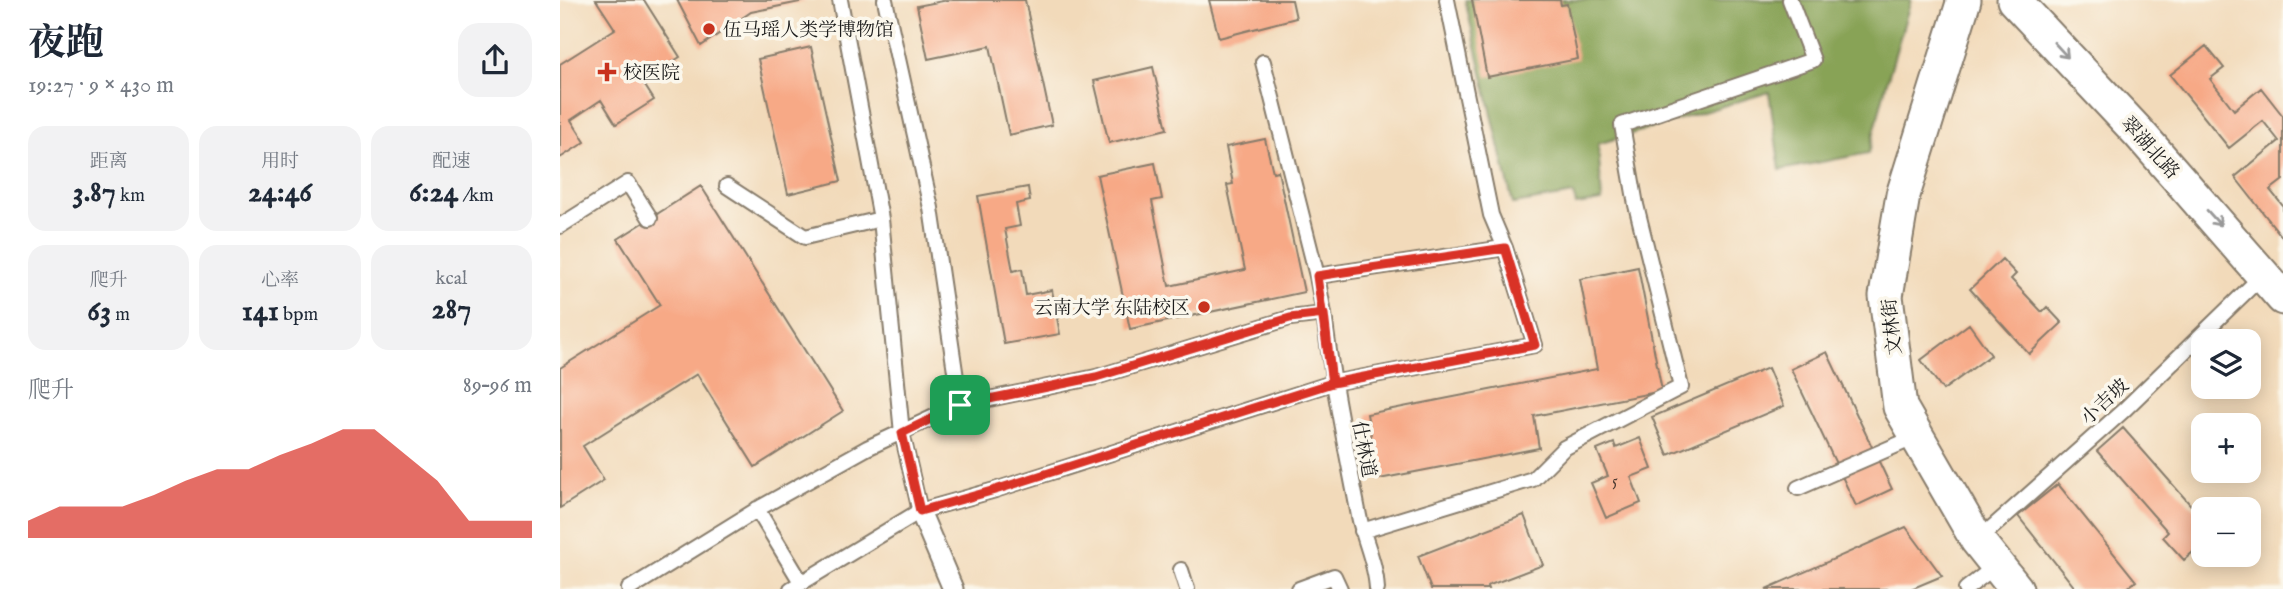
<!DOCTYPE html>
<html lang="zh">
<meta charset="utf-8">
<style>
:root{--surface:#fff;--page:#f2f2f3;--text:#1f2937;--muted:#747a83;--accent:#d93025}
body{margin:0;font-family:"IM FELL English","Noto Serif SC",serif;background:var(--page);color:var(--text);height:100vh;display:flex;flex-direction:column;font-size:26px;white-space:nowrap}
*{box-sizing:border-box;margin:0}
p{font-size:23px;color:var(--muted)}
.icon{flex:none;width:38px;height:38px;fill:none;stroke:currentColor;stroke-width:2;stroke-linecap:round;stroke-linejoin:round}
.map{position:relative;flex:1;overflow:hidden}
.panel{display:flex;flex-direction:column;background:var(--surface);width:560px}
.panel>*{flex:none}
.buttons{position:absolute;left:1631px;top:329px;display:grid;gap:14px}
.buttons a{display:grid;place-items:center;width:70px;height:70px;border-radius:14px;background:var(--surface);box-shadow:0 4px 18px #0003;font-size:35px}
.pin{position:absolute;display:grid;place-items:center;width:60px;height:60px;color:#fff;margin:-30px;border-radius:14px;box-shadow:0 4px 10px #0006}
.round{display:grid;place-items:center;flex:none;width:74px;height:74px;border-radius:21px;background:var(--page)}
.overview{display:flex;align-items:center;justify-content:space-between;height:119px;padding:0 28px}
h1{font-size:38px;font-weight:700;line-height:52px}
.figures{display:grid;grid-template-columns:repeat(3,1fr);gap:10px;height:119px;padding:7px 28px}
.figures div{display:grid;align-content:center;border-radius:18px;background:var(--page);text-align:center}
.figures b{font-size:30px;font-weight:700}
.figures small{font-size:19px;font-weight:400}
.figures p{font-size:19px}
.chart{height:196px;padding:14px 28px}
.chart p{display:flex;justify-content:space-between}
.chart svg{width:100%;height:126px;margin-top:7px;fill:var(--accent);opacity:.7}
main{display:flex;flex:1;min-height:0}
.map>svg:first-child{display:block}
.forest{fill:#88a356;stroke:#526039;stroke-width:2}
.building{fill:#f7a986}
.lines{fill:none;stroke-linecap:round;stroke-linejoin:round}
.service-casing{stroke:#877b6b;stroke-width:18}
.pedestrian-casing{stroke:#877b6b;stroke-width:23}
.tertiary-casing{stroke:#877b6b;stroke-width:37}
.service{stroke:#fff;stroke-width:14}
.pedestrian{stroke:#fff;stroke-width:19}
.tertiary{stroke:#fff;stroke-width:33}
.oneway{stroke:#999}
.route-casing{stroke:#fff;stroke-width:14}
.route{stroke:#d93025;stroke-width:9}
.poi-dot{fill:#c8321e;stroke:#fbf7ec;stroke-width:2.5}
.labels{text-anchor:middle;stroke-width:7;stroke-linejoin:round;paint-order:stroke}
.number-label{font-size:16px;fill:#533f36}
.poi-label{font-size:19px;fill:#1c1c1c;stroke:#fbf7ec;text-anchor:start}
.street-label{font-size:19px;fill:#1c1c1c;stroke:#fbf7ec}
</style>
<main>
<section class="panel">
<div class="overview"><div><h1>夜跑</h1><p>19:27 · 9 × 430 m</p></div><a class="round"><svg class="icon" aria-label="share" viewBox="0 0 24 24"><path d="M12 15V3M7 8l5-5 5 5M5 13v7h14v-7"/></svg></a></div>
<div class="figures">
<div><p>距离</p><b>3.87<small> km</small></b></div>
<div><p>用时</p><b>24:46</b></div>
<div><p>配速</p><b>6:24<small> /km</small></b></div>
</div>
<div class="figures">
<div><p>爬升</p><b>63<small> m</small></b></div>
<div><p>心率</p><b>141<small> bpm</small></b></div>
<div><p>kcal</p><b>287</b></div>
</div>
<div class="chart"><p><span>爬升</span>89–96 m</p>
<svg viewBox="0 0 160 44" preserveAspectRatio="none"><path d="M0 44V38L10 33L20 33L30 33L40 29L50 24L60 20L70 20L80 15L90 11L100 6L110 6L120 15L130 24L140 38L150 38L160 38V44z"/></svg>
</div>
</section>
<div class="map">
<svg width="1723" height="589" viewBox="0 0 1723 589">
<rect width="100%" height="100%" fill="#fbf7ec"/>
<filter id="ink" filterUnits="userSpaceOnUse"><feTurbulence type="fractalNoise" baseFrequency=".0143" numOctaves="2"/><feDisplacementMap in="SourceGraphic" scale="14" xChannelSelector="R" yChannelSelector="G"/><feConvolveMatrix kernelMatrix="1 2 1 2 8 2 1 2 1" color-interpolation-filters="sRGB"/></filter>
<filter id="wash" filterUnits="userSpaceOnUse"><feTurbulence type="fractalNoise" baseFrequency=".00686" numOctaves="4" result="noise"/><feDisplacementMap in="SourceGraphic" scale="28" xChannelSelector="R" yChannelSelector="G"/><feGaussianBlur stdDeviation="1.57" result="paint"/><feColorMatrix in="noise" values="0 0 0 0 0 0 0 0 0 0 0 0 0 0 0 0 0 1.4 0 .05"/><feComposite in="paint" operator="in"/></filter>
<g filter="url(#wash)">
<rect width="100%" height="100%" fill="#f2daba"/>
<path class="forest" d="M 905,0 L 1351,0 L 1326,85 L 1309,153 L 1220,170 L 1209,92 L 1038,144 L 1042,201 L 1016,205 L 1014,194 L 953,204 Z"/>
<g id="blocks">
<path class="building" d="M 36,0 L 84,0 L 120,57 L 82,81 L 94,100 L 56,124 L 41,100 L 11,120 L 25,142 L 0,158 L 0,64 L 55,29 Z
M 117,0 L 245,0 L 245,1 L 191,12 L 141,46 Z
M 388,0 L 465,0 L 492,125 L 449,135 L 430,46 L 368,59 L 357,6 Z
M 649,0 L 732,0 L 736,18 L 659,38 Z
M 912,0 L 1000,0 L 1001,5 L 1007,4 L 1018,59 L 927,77 Z
M 1646,46 L 1664,68 L 1650,79 L 1674,110 L 1701,88 L 1723,116 L 1723,180 L 1710,190 L 1723,206 L 1723,238 L 1675,177 L 1719,141 L 1703,121 L 1669,148 L 1610,75 Z
M 251,47 L 281,181 L 228,194 L 198,59 Z
M 593,67 L 607,129 L 549,143 L 534,81 Z
M 705,139 L 713,172 L 718,171 L 744,292 L 570,329 L 537,175 L 595,163 L 602,199 L 592,201 L 609,286 L 685,270 L 667,185 L 673,184 L 666,147 Z
M 141,186 L 283,411 L 195,467 L 137,374 L 23,446 L 44,480 L 0,508 L 0,368 L 100,305 L 58,239 Z
M 468,187 L 470,201 L 456,204 L 460,226 L 445,229 L 453,271 L 462,269 L 466,295 L 492,290 L 500,334 L 444,344 L 418,196 Z
M 1442,259 L 1456,274 L 1451,279 L 1482,312 L 1487,307 L 1502,323 L 1469,354 L 1410,289 Z
M 1078,267 L 1102,391 L 974,416 L 979,448 L 819,479 L 807,414 L 1037,369 L 1020,279 Z
M 1409,324 L 1431,355 L 1383,390 L 1361,360 Z
M 1267,352 L 1332,489 L 1296,506 L 1231,369 Z
M 1208,368 L 1224,406 L 1108,455 L 1092,417 Z
M 1563,428 L 1643,519 L 1643,543 L 1624,560 L 1603,537 L 1608,532 L 1537,451 Z
M 1080,438 L 1092,469 L 1071,477 L 1081,503 L 1046,518 L 1031,483 L 1048,476 L 1037,450 L 1054,443 L 1056,448 Z
M 1498,484 L 1576,581 L 1566,589 L 1516,589 L 1458,516 Z
M 964,515 L 983,565 L 927,586 L 928,589 L 871,589 L 858,556 Z
M 1346,527 L 1382,576 L 1351,589 L 1206,589 Z"/>
</g>
</g>
<g filter="url(#ink)">
<use href="#blocks" fill-opacity="0" stroke="#877b6b" stroke-width="2"/>
<g class="lines">
<defs>
<path id="service" d="M 280,0 L 321,219
M 325,0 L 371,208 L 400,405
M 703,62 L 757,276
M 167,186 L 245,237 L 321,219 L 342,433 L 360,511 L 231,589
M 0,226 L 68,183 L 90,218
M 764,314 C 772,382 786,448 799,516 C 804,541 816,563 817,589
M 1238,488 L 1344,442
M 197,509 L 241,582
M 360,511 L 435,490 L 772,383 L 975,345 L 945,248 L 931,215 L 887,0
M 802,531 L 973,479 L 1004,448 L 1121,387 L 1076,205 L 1062,125 L 1253,60 L 1230,0
M 1417,541 L 1564,410 L 1704,274
M 621,570 L 627,589
M 69,589 L 203,506 L 307,448 L 400,405 L 536,377 L 730,318 L 764,314 L 757,276 L 945,248
M 739,589 L 774,576 L 780,589
M 1406,589 L 1424,575"/>
<path id="pedestrian" d="M 360,511 L 393,589"/>
<path id="tertiary" d="M 1404,0 L 1343,195 L 1326,296 L 1340,407 L 1417,540 L 1456,589
M 1454,0 L 1578,132 L 1723,298"/>
</defs>
<use href="#service" class="service-casing"/>
<use href="#pedestrian" class="pedestrian-casing"/>
<use href="#tertiary" class="tertiary-casing"/>
<use href="#service" class="service"/>
<use href="#pedestrian" class="pedestrian"/>
<use href="#tertiary" class="tertiary"/>
</g>
<defs><path id="oneway-shaft" d="M-6 0H5M1.5-3L5.5 0L1.5 3" fill="none" stroke-width="1.6" stroke-linecap="round" stroke-linejoin="round" transform="scale(1.75)"/></defs>
<g class="oneway">
<use href="#oneway-shaft" transform="translate(1501 50) rotate(47)"/>
<use href="#oneway-shaft" transform="translate(1654 218) rotate(48)"/>
</g>
</g>
<g class="lines" filter="url(#ink)">
<defs>
<path id="route" d="M 400,405 L 342,433 L 360,511 L 435,490 L 772,383 L 757,276 L 945,248 L 975,345 L 772,383 L 764,314 L 730,318 L 536,377 L 400,405"/>
</defs>
<use href="#route" class="route-casing"/>
<use href="#route" class="route"/>
</g>
<g class="poi-dot">
<circle cx="149" cy="29" r="7"/>
<path d="M43.5 61.5h7v7h7v7h-7v7h-7v-7h-7v-7h7z"/>
<circle cx="644" cy="307" r="7"/>
</g>
<g class="labels">
<g class="number-label">
<text x="1055" y="486">5</text>
</g>
<g class="poi-label">
<text x="163" y="36">伍马瑶人类学博物馆</text>
<text x="63" y="79">校医院</text>
<text x="630" y="314" text-anchor="end">云南大学 东陆校区</text>
</g>
<g class="street-label">
<text transform="translate(1591 147) rotate(48)" y="7">翠湖北路</text>
<text transform="translate(1331 327) rotate(-96)" y="7">文林街</text>
<text transform="translate(1544 401) rotate(-43)" y="7">小吉坡</text>
<text transform="translate(805 449) rotate(79)" y="7">仕林道</text>
</g>
</g>
</svg>
<div class="buttons">
<a><svg class="icon" aria-label="layers" viewBox="0 0 24 24"><path d="M12 4l9 5-9 5-9-5zM3 14l9 5 9-5"/></svg></a>
<a>+</a>
<a>−</a>
</div>
<div class="pin" style="left:400px;top:405px;background:#1e9e55"><svg class="icon" aria-label="arrive" viewBox="0 0 24 24"><path d="M6 21V4h12l-3 4 3 4H6"/></svg></div>
</div>
</main>
